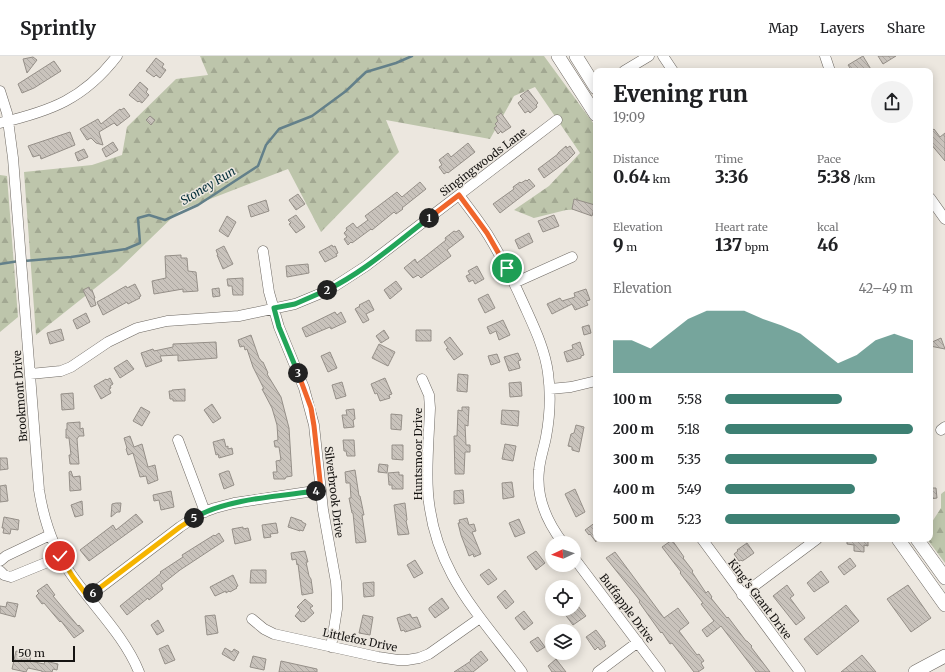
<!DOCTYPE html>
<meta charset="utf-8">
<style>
:root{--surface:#fff;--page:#f2f2f2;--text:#202124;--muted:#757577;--line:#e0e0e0;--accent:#3d8073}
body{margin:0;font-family:Merriweather,serif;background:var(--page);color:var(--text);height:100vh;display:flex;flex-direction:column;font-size:15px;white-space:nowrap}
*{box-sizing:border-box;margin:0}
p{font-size:13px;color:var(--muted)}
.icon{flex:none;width:22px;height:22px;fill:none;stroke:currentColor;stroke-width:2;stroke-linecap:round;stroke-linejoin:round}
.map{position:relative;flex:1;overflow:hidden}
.drawer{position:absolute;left:593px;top:12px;width:340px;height:474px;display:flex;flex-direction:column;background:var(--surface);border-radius:8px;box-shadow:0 2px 10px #0003}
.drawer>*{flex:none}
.needle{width:26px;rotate:266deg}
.buttons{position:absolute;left:545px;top:480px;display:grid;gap:8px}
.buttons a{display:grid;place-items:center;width:36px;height:36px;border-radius:50%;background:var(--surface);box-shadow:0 2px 10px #0003;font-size:20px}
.scale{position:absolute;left:12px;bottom:10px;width:63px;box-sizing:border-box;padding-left:4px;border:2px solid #161412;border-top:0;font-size:11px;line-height:14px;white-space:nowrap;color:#161412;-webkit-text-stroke:3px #ece7df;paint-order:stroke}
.pin{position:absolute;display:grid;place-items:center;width:34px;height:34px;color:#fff;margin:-17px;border:2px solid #fff;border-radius:50%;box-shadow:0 1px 4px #0007}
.km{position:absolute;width:20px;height:20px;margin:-10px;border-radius:50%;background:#222;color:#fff;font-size:11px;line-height:20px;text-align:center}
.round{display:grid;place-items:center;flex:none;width:42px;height:42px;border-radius:21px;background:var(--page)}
.overview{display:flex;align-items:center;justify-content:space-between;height:68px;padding:0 20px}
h1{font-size:22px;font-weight:800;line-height:30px}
.stats{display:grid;grid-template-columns:repeat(3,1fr);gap:6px;height:68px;padding:4px 20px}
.stats div{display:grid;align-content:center}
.stats b{font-size:17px;font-weight:800}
.stats small{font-size:11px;font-weight:400}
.stats p{font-size:11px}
.chart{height:112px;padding:8px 20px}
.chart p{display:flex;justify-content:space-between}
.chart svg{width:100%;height:72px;margin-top:4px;fill:var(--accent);opacity:.7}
ul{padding:0 20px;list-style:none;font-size:13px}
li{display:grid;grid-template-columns:64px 48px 1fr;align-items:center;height:30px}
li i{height:10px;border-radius:5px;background:var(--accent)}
header{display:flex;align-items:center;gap:24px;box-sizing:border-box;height:56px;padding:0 20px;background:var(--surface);border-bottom:1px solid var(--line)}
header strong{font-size:19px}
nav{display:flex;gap:22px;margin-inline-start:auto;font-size:14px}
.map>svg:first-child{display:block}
.forest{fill:url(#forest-firs)}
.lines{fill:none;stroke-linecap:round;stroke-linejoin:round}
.stream{stroke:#63808a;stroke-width:2.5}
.building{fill:url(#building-back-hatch);stroke:#958f88}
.minor-casing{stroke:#6d6862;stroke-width:11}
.major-casing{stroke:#6d6862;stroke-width:14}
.minor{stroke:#fff;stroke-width:10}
.major{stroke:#fff;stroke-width:13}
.split-1-casing{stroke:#fff;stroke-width:8}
.split-2-casing{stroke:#fff;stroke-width:8}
.split-3-casing{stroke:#fff;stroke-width:8}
.split-4-casing{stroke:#fff;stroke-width:8}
.split-5-casing{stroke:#fff;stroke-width:8}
.split-6-casing{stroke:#fff;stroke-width:8}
.split-7-casing{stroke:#fff;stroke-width:8}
.split-1{stroke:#f0652b;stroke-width:5}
.split-2{stroke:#22a559;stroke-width:5}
.split-3{stroke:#22a559;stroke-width:5}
.split-4{stroke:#f0652b;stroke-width:5}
.split-5{stroke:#22a559;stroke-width:5}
.split-6{stroke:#f5b400;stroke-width:5}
.split-7{stroke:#f5b400;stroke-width:5}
.labels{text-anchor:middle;stroke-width:3;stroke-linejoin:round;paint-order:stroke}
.street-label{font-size:11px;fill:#161412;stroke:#ece7df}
.water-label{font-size:12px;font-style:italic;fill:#042f3a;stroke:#ece7df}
</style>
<header>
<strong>Sprintly</strong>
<nav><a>Map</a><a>Layers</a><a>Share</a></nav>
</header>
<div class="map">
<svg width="945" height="616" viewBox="0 0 945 616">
<defs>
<pattern id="forest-firs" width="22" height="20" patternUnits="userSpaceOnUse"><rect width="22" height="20" fill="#bdc5ab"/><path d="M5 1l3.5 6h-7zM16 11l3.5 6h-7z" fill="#a2a892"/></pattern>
<pattern id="building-back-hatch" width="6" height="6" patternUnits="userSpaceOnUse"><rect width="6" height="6" fill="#c9c3bc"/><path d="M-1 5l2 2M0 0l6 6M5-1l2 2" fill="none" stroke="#aca7a1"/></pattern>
</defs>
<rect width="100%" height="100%" fill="#ece7df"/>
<path class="forest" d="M 200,0 L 544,0 L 596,71 L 596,153 L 566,154 L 534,162 L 514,154 L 549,130 L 580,97 L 535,31 L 514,40 L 490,83 L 386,64 L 399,96 L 321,176 L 288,113 L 179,155 L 118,214 L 36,279 L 24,116 L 92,109 L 122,99 L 127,71 L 176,23 L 208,19 Z
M 0,119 L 7,120 L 18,261 L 0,276 Z
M 945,435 L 945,507 L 927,483 L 930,483 L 930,469 L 941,452 L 941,438 Z"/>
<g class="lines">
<path class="stream" d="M 24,205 L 71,201 L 126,193 L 140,187 L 138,162 L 149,159 L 165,164 L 198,149 L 258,110 L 266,89 L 279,73 L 312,60 L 346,35 L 366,16 L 396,7 L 412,0
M 0,208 L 19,205"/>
</g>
<path class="building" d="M 863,0 L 872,15 L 852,15 L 848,9 Z
M 878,0 L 896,0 L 883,8 Z
M 33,1 L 37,4 L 27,17 L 23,3 Z
M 156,2 L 164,8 L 162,11 L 166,14 L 160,22 L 156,19 L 154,21 L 146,15 Z
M 54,5 L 61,15 L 34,32 L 22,37 L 18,28 Z
M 140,26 L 148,33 L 146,36 L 149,39 L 142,47 L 139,45 L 138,46 L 129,39 Z
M 528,34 L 538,47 L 536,49 L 537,51 L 530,57 L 528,55 L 525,57 L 518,47 L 523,43 L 520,40 Z
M 124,52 L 130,60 L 117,70 L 114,67 L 99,76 L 103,89 L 96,87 L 91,82 L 87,84 L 80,73 L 98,63 L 101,68 L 120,53 L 121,54 Z
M 501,57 L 511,71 L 502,77 L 501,75 L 498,78 L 494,72 L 497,70 L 495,68 L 498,65 L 496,61 Z
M 150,60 L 155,64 L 151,69 L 146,64 Z
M 934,73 L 940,81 L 945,77 L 945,105 L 930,87 L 930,76 Z
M 70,76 L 75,89 L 41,103 L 40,99 L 33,101 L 28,90 Z
M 113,86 L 118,94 L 106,101 L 102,93 Z
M 468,87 L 475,96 L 448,117 L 447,116 L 444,118 L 439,111 L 442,109 L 439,104 L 448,97 L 451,101 Z
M 566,90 L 567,92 L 570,90 L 575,97 L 567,105 L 544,122 L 538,113 L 558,98 L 558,97 Z
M 84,93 L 88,101 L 78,105 L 75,97 Z
M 529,123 L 535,130 L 500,157 L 493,148 L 514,133 L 513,131 L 520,126 L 521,127 L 526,124 L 527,125 Z
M 420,126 L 426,133 L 402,152 L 403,153 L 396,158 L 394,156 L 372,174 L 371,173 L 352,187 L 351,186 L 348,189 L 344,183 L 347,181 L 344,177 L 347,174 L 346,172 L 353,167 L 357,172 L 368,164 L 365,160 L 397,136 L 402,141 Z
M 298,138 L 305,148 L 296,154 L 289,144 Z
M 574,143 L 595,149 L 592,160 L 572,153 Z
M 266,144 L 269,155 L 251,161 L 248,150 Z
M 296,159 L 305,171 L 296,177 L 289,168 L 291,167 L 288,164 Z
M 554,159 L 559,170 L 543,176 L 538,165 Z
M 227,160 L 236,166 L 228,181 L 219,175 Z
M 459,174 L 464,181 L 447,194 L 451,200 L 421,222 L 418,219 L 413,222 L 404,212 L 415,203 L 417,207 L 446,184 L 445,182 L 454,175 L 456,176 Z
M 529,177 L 533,186 L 519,193 L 515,184 Z
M 332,189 L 333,191 L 335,190 L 338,197 L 336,198 L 337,200 L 325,206 L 319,196 Z
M 224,190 L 233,208 L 223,213 L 217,199 L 218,199 L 216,194 Z
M 181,199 L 181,202 L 187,202 L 188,215 L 196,216 L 198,235 L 183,236 L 183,233 L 154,238 L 152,225 L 166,222 L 165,200 Z
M 308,208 L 309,217 L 287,221 L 286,210 Z
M 477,210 L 484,223 L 475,228 L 473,224 L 469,226 L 466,220 L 470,218 L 468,215 Z
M 243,222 L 243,239 L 233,239 L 232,230 L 228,230 L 227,223 Z
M 396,225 L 402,233 L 390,243 L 384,234 Z
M 135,228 L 141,240 L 139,241 L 140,242 L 128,248 L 127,246 L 103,259 L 97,246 L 126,230 L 127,232 Z
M 89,231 L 90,234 L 92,234 L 95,242 L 94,242 L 96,249 L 91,251 L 83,234 Z
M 219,232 L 220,240 L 213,241 L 212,233 Z
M 586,233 L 590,244 L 586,245 L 588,249 L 575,254 L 572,248 L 552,258 L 547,248 L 560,242 L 562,245 L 575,241 L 574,237 Z
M 488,238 L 495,252 L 485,257 L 478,243 Z
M 369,244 L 374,254 L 366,258 L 369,264 L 363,267 L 355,253 L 360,250 L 359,249 Z
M 335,256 L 337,259 L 341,256 L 346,266 L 331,273 L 330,271 L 306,281 L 302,272 Z
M 86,257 L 90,266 L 77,273 L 73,264 Z
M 503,264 L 510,279 L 499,284 L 496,275 L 490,278 L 487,271 Z
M 589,269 L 591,277 L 584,279 L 582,271 Z
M 61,273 L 64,284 L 50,288 L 47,277 Z
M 384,274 L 389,282 L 381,287 L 376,280 Z
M 416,274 L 431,274 L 431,285 L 416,285 Z
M 251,279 L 259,302 L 262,306 L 263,306 L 268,317 L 267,318 L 281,341 L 289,372 L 292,420 L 286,421 L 285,423 L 274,423 L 273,416 L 277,416 L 276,405 L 281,404 L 279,391 L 275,391 L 274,385 L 278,384 L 277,369 L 272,352 L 262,333 L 264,333 L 253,311 L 247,293 L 245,294 L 244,290 L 240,291 L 238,284 Z
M 450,281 L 463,298 L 454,304 L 446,293 L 448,292 L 444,286 Z
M 941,282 L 945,293 L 930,290 L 930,287 Z
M 216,286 L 217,302 L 178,305 L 178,299 L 160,300 L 162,305 L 146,311 L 141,297 L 153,293 L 154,295 L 173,291 L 173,288 Z
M 580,286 L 584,299 L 581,300 L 581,302 L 567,306 L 564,296 L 573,293 L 572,289 Z
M 379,288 L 395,296 L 388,310 L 372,302 Z
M 330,296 L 337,312 L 328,316 L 321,300 Z
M 518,297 L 521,304 L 518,305 L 520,312 L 509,315 L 504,301 Z
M 497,298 L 500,306 L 491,309 L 488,300 Z
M 127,304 L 134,313 L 120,322 L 114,312 Z
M 458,318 L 468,319 L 467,336 L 457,335 Z
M 110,322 L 113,328 L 110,330 L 111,332 L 109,333 L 111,337 L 101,343 L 94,330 L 106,323 L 107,324 Z
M 385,322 L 392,338 L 389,339 L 390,342 L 380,345 L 377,337 L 375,338 L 371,328 Z
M 342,326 L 346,340 L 336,343 L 332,329 Z
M 521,326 L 522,340 L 510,341 L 509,327 Z
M 185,333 L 185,345 L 173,345 L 173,343 L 170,343 L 169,335 L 172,335 L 172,334 Z
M 73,337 L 74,353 L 62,354 L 61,338 Z
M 212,348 L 221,362 L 213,367 L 204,354 Z
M 141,351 L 150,356 L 142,370 L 133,365 Z
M 462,351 L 469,351 L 468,370 L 465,369 L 466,389 L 470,389 L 470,396 L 465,396 L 464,418 L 455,418 L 454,380 L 457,380 L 458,354 L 462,355 Z
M 354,353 L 355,363 L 353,364 L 354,371 L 344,372 L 342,359 L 347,359 L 346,354 Z
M 502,354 L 519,355 L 518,370 L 501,368 Z
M 391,358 L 402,359 L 401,374 L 391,373 Z
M 80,366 L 80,373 L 83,372 L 84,380 L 79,380 L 77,383 L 79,408 L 70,408 L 69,399 L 71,399 L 69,382 L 66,382 L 66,373 L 67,373 L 67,367 Z
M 576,369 L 584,371 L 579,396 L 572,394 L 572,391 L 568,390 L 571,378 L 574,377 Z
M 130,380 L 134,391 L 142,388 L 148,411 L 155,409 L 158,424 L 148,428 L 146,420 L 140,421 L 133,397 L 128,399 L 126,393 L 127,392 L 124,382 Z
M 224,383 L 226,391 L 228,390 L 228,393 L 232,392 L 233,398 L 219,402 L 218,398 L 216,399 L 213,386 Z
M 343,384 L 354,384 L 355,400 L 347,400 L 346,395 L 344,395 Z
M 505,388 L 516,390 L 513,405 L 502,403 Z
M 392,389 L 403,389 L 403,404 L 392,403 Z
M 0,402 L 7,402 L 8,413 L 0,414 Z
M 379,408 L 388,409 L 387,417 L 378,416 Z
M 355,414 L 359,440 L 360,440 L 364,459 L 362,459 L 366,486 L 356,487 L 353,457 L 352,457 L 349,442 L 351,442 L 350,427 L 346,427 L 345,416 Z
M 71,415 L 73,421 L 80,420 L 81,434 L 70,435 L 69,416 Z
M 227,415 L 229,415 L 234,429 L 224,433 L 219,418 Z
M 399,416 L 399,419 L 403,419 L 403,433 L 392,433 L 392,429 L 389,429 L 388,417 Z
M 512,426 L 514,441 L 503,443 L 502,427 Z
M 6,429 L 8,445 L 0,446 L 0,430 Z
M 930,432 L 936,432 L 937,442 L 930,443 Z
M 575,433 L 585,456 L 576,461 L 565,438 Z
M 463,434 L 464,447 L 454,448 L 454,435 Z
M 171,435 L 174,451 L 161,454 L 159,444 L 154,445 L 153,439 Z
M 82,445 L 83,459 L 75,461 L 71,449 Z
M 116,447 L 121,447 L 120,456 L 117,456 L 111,461 L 112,448 Z
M 405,447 L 407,464 L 406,465 L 409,478 L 398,479 L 394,449 Z
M 136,458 L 143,466 L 89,505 L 80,494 L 113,469 L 116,474 Z
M 4,461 L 19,464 L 18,474 L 11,473 L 10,478 L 3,477 L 4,472 L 2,472 Z
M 291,461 L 302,465 L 302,466 L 306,468 L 303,475 L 300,474 L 300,475 L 288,471 Z
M 467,462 L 469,469 L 474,468 L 476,475 L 472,476 L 481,498 L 474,501 L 473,498 L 469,500 L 461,479 L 458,467 L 460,467 L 459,464 Z
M 519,463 L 525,477 L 515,481 L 509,467 Z
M 596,466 L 596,486 L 590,478 L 589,479 L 585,474 Z
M 276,467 L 278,477 L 270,478 L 271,481 L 264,482 L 262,469 Z
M 243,471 L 243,473 L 248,472 L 251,484 L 235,488 L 232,473 Z
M 219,477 L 224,485 L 180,514 L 161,529 L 163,533 L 149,544 L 148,542 L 127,559 L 120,550 L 161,517 L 160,516 L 183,501 L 182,499 L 214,479 L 215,480 Z
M 847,483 L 868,483 L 868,490 L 864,489 L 864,496 L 854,495 L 854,489 L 847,488 Z
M 672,484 L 684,501 L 683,502 L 693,515 L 692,516 L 706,537 L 708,535 L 712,541 L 711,542 L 727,562 L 728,561 L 746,585 L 747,585 L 752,590 L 751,591 L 770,616 L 756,616 L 721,570 L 707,581 L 702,574 L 714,565 L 701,548 L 703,547 L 680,517 L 681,516 L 662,491 Z
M 747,487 L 754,497 L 744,504 L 742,505 L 741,504 L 739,505 L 734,498 L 738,495 L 737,494 Z
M 305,495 L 308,506 L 306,506 L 309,520 L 311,523 L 313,537 L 302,539 L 298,508 L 297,509 L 296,503 L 292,504 L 291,497 Z
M 536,495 L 545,507 L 536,514 L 527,501 Z
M 615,496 L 664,562 L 678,552 L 689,567 L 679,575 L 697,599 L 699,598 L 704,605 L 701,607 L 704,612 L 698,616 L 694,616 L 672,587 L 670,588 L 662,576 L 661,577 L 639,546 L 640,545 L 638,542 L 606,502 Z
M 850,502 L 856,510 L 844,519 L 838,511 Z
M 415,504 L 423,517 L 414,522 L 407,509 Z
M 489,513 L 497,523 L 488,529 L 480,519 Z
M 251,514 L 266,514 L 266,527 L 250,527 Z
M 821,515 L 829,526 L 814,536 L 807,527 Z
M 233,519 L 238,530 L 236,531 L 237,532 L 230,536 L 229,535 L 226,537 L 226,535 L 215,540 L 210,531 Z
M 374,526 L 374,540 L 364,541 L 363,527 Z
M 47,528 L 55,539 L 53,540 L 78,570 L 79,569 L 84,575 L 74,582 L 61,565 L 60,566 L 44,547 L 42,548 L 36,540 L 39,537 L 37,535 Z
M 787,529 L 794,539 L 790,542 L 805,562 L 796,569 L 773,540 Z
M 908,529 L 931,562 L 911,576 L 887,543 Z
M 505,534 L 514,546 L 506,553 L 497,541 Z
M 442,542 L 449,552 L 435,562 L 429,554 L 429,552 Z
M 305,543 L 313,550 L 310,552 L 314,557 L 304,566 L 303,565 L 301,566 L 295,560 L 300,554 L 297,551 Z
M 7,546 L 18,548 L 15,561 L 0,557 L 0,550 L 6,551 Z
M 846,549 L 859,565 L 817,599 L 804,583 Z
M 578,550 L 586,560 L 573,569 L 564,557 L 569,553 L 574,553 Z
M 524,555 L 533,567 L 524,574 L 515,562 Z
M 410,558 L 412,562 L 417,561 L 421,571 L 405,576 L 404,574 L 401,575 L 397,562 Z
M 215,559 L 218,577 L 207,579 L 205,560 Z
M 363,559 L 373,561 L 370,579 L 359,577 Z
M 158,564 L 164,575 L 157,579 L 151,569 Z
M 596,574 L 605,586 L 604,587 L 606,590 L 600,594 L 598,591 L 595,594 L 586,581 Z
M 538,581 L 545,591 L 537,596 L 530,586 Z
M 168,589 L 175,604 L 165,608 L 159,593 Z
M 225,592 L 232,596 L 234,593 L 239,596 L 234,605 L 222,598 Z
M 16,595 L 31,598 L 30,605 L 44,608 L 45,605 L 58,608 L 57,614 L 53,613 L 52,616 L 42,616 L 42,615 L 28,612 L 26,616 L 12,613 Z
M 481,595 L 488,604 L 473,616 L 454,616 L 471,605 L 470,604 Z
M 862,599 L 876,616 L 841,616 Z
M 253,600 L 266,603 L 264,614 L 250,611 Z
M 556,603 L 566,616 L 552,616 L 548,610 Z
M 281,605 L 317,613 L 317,616 L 279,616 Z"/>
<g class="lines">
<defs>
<path id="minor" d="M 663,0 L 673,15
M 825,0 L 830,15
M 624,15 L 649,0
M 0,35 L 7,57 L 13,102 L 39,434 C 44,466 54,495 73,521 C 95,552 125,581 139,616
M 0,67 C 51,55 84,43 117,0
M 459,139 C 469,152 479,165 488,179 C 502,202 514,226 525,251 C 535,273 545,294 548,317 C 551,339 550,360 546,381 C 544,392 540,402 539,414 C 536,440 547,466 563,487
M 930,142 L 945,163
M 263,195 L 269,236 L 279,271 L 304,332 L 314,369 L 323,454 L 336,526 L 337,541 L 337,553 L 331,591
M 514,227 L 572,201
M 30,318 L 61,315 L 71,311 L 108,286 L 137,272 L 167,265 L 239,260 L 295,248 L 329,234 L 366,210 L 557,64
M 422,323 L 429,339 L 430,352 C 429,380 426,409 428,437 C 434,515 478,557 522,616
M 550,333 L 571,331 L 596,325
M 941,374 L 945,371
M 178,384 L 205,456
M 702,483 L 800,616
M 574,502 L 660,616
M 0,505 L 6,500 L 50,479
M 0,515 L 4,519 L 11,521 L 60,501
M 742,539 L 817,483
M 88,541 L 180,471 L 201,457 L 215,452 L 234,447 L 321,434
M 252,563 L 264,573 L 274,578 L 378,601 L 398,604 L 407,604 L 419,602 L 429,598 L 480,562
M 598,616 L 638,586"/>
<path id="major" d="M 558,0 L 596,59
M 576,0 L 596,32
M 898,483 L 945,549
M 917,483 L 945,522
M 915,616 L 945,600"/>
</defs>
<use href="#minor" class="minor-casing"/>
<use href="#major" class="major-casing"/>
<use href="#minor" class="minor"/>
<use href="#major" class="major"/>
</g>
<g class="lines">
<defs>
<path id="split-1" d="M 429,162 L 459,139 L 487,177 L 507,212"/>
<path id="split-2" d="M 327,234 C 364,216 396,187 429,162"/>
<path id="split-3" d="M 298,317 L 279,271 L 274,252 L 295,248 L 327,234"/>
<path id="split-4" d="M 298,317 L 311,352 L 314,370 L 321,434 L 316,435"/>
<path id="split-5" d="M 194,462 C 225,443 280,440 316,435"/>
<path id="split-6" d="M 93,537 L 180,471 L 194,462"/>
<path id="split-7" d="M 60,500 L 73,521 L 88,541 L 93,537"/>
</defs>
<use href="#split-1" class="split-1-casing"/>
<use href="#split-2" class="split-2-casing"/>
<use href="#split-3" class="split-3-casing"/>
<use href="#split-4" class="split-4-casing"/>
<use href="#split-5" class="split-5-casing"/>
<use href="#split-6" class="split-6-casing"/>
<use href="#split-7" class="split-7-casing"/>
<use href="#split-1" class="split-1"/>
<use href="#split-2" class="split-2"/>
<use href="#split-3" class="split-3"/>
<use href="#split-4" class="split-4"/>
<use href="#split-5" class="split-5"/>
<use href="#split-6" class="split-6"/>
<use href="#split-7" class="split-7"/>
</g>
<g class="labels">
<g class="street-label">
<text transform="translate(483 106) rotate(-37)" y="4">Singingwoods Lane</text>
<text transform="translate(20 340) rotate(-94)" y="4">Brookmont Drive</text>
<text transform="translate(418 398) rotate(-90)" y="4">Huntsmoor Drive</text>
<text transform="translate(334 436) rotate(83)" y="4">Silverbrook Drive</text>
<text transform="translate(760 543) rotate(53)" y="4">King's Grant Drive</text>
<text transform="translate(627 552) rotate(53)" y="4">Buffapple Drive</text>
<text transform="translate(360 584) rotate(12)" y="4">Littlefox Drive</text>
</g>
<g class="water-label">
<text transform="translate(208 130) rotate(-31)" y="4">Stoney Run</text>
</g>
</g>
</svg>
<div class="buttons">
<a><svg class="needle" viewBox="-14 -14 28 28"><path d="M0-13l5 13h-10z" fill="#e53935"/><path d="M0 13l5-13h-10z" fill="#757577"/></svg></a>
<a><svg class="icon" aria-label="locate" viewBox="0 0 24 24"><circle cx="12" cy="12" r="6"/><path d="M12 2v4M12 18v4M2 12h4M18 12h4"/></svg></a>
<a><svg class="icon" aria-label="layers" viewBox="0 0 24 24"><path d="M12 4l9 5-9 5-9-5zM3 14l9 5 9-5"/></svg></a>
</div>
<div class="scale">50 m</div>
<div class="pin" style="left:507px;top:212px;background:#1e9e55"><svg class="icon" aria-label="arrive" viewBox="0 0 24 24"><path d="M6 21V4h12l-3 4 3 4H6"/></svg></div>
<div class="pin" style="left:60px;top:500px;background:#d93025"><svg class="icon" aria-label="check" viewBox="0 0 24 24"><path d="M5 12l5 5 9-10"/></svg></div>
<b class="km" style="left:429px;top:162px">1</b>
<b class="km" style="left:327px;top:234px">2</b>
<b class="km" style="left:298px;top:317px">3</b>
<b class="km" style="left:316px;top:435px">4</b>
<b class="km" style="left:194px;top:462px">5</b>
<b class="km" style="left:93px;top:537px">6</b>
<section class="drawer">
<div class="overview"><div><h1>Evening run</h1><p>19:09</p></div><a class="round"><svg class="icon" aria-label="share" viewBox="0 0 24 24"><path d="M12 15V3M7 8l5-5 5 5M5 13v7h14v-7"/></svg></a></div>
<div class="stats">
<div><p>Distance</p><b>0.64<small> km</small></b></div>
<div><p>Time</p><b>3:36</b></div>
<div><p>Pace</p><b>5:38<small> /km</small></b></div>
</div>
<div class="stats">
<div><p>Elevation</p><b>9<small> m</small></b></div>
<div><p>Heart rate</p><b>137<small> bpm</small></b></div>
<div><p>kcal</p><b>46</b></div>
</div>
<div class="chart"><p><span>Elevation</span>42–49 m</p>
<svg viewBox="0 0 160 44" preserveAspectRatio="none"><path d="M0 44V24L10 24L20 29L30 20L40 11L50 6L60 6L70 6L80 11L90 15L100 20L110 29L120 38L130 33L140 24L150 20L160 24V44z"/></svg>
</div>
<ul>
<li><b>100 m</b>5:58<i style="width:62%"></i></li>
<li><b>200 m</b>5:18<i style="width:100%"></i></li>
<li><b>300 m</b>5:35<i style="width:81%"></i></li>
<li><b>400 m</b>5:49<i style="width:69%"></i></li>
<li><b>500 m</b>5:23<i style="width:93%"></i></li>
</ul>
</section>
</div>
